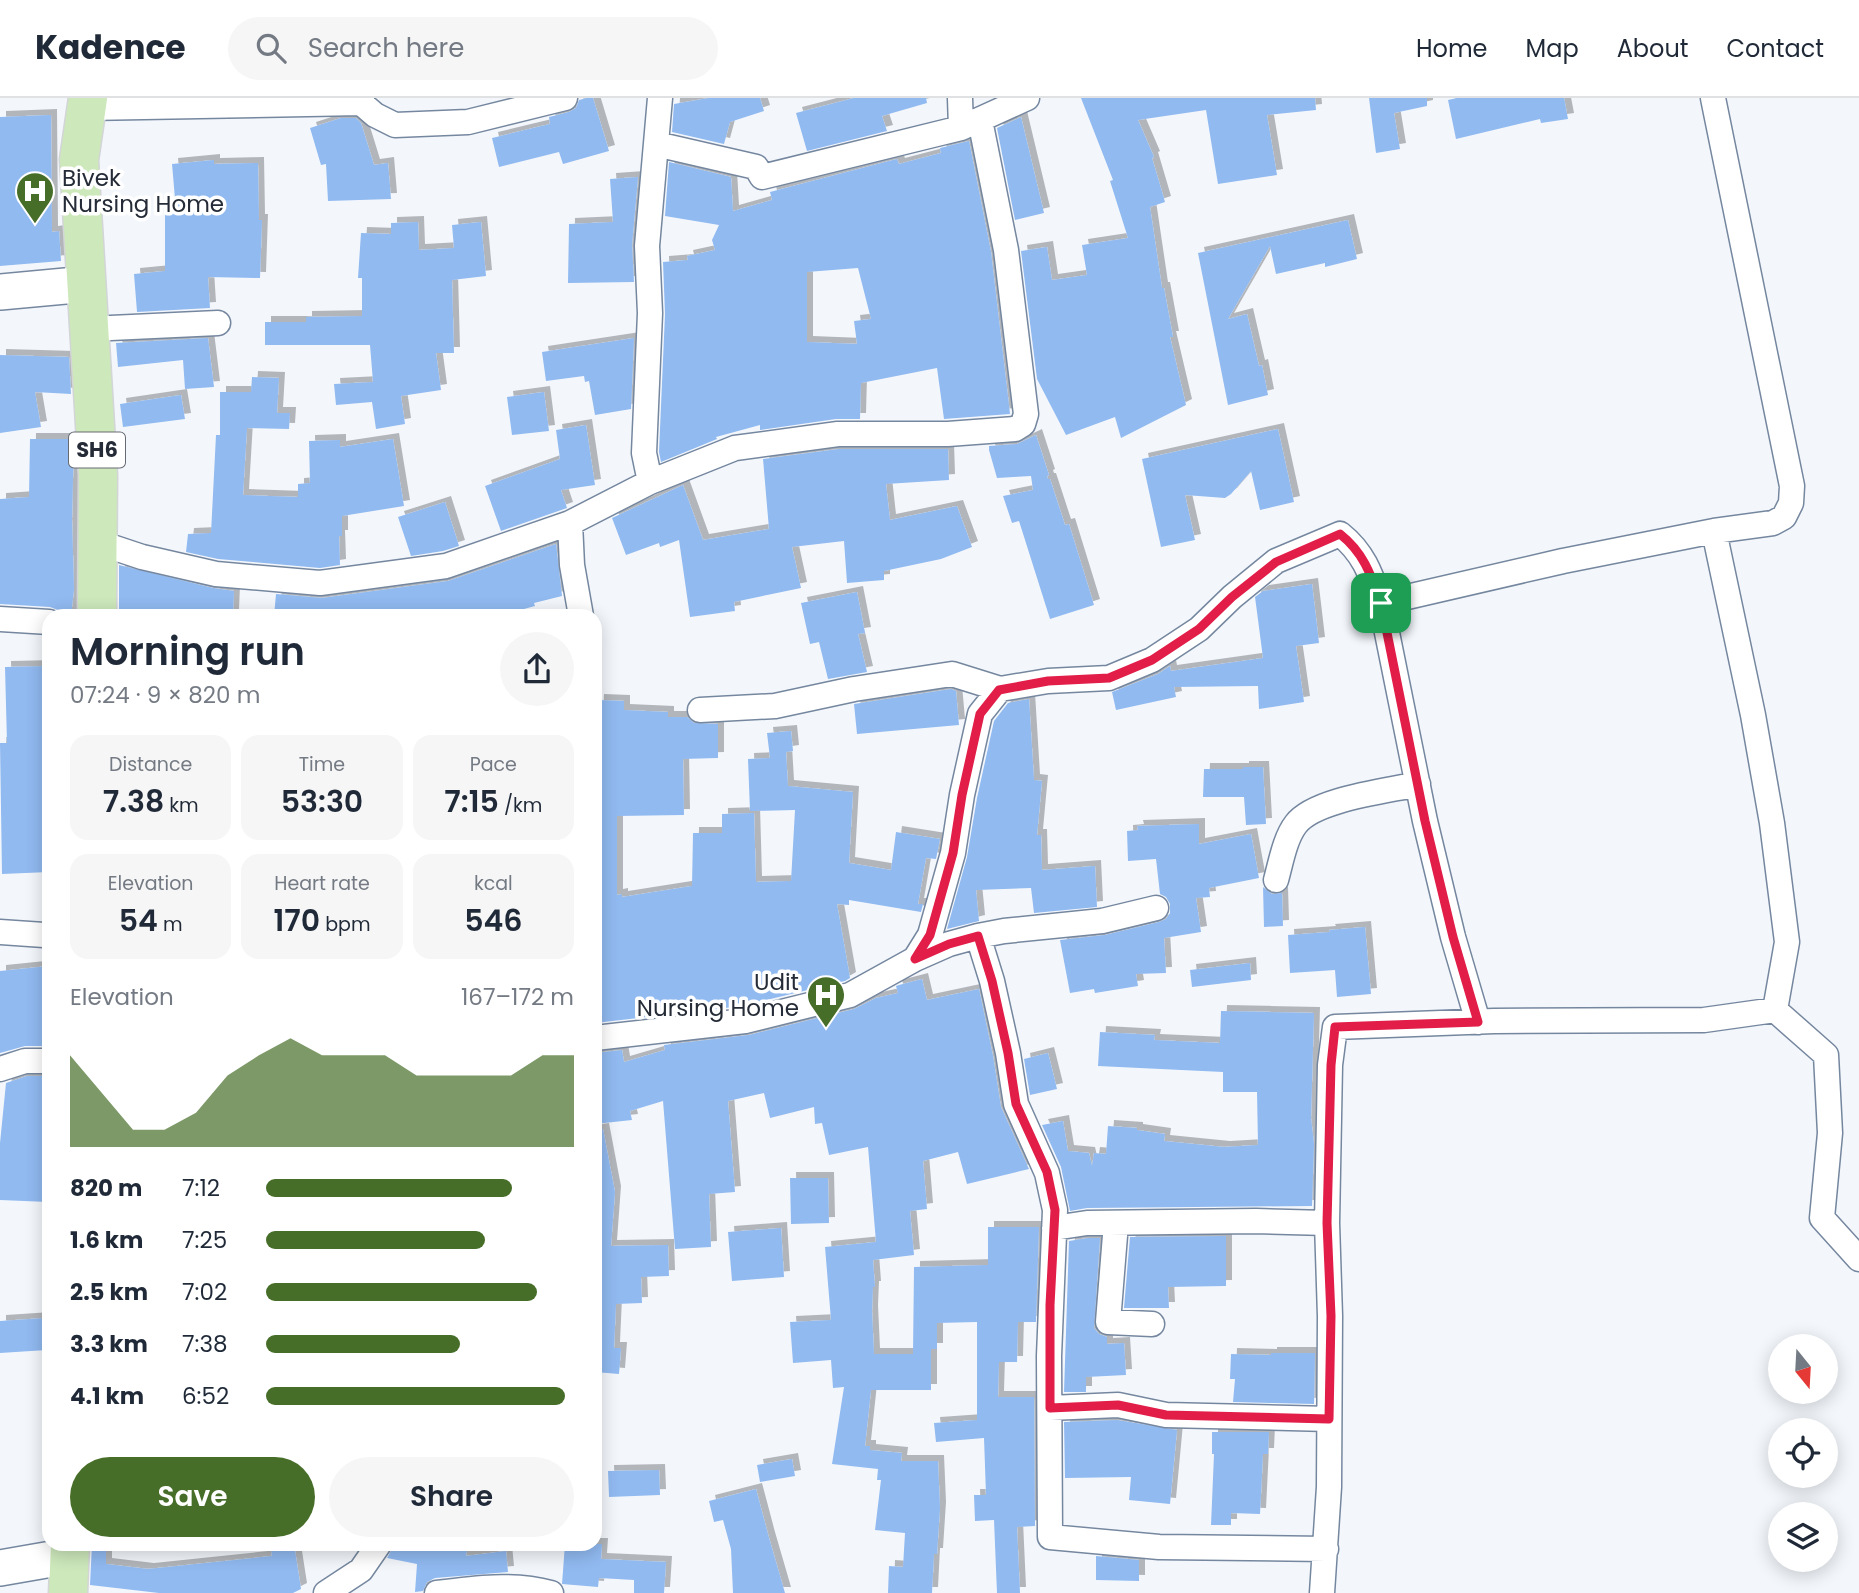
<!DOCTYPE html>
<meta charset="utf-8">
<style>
:root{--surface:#fff;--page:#f6f6f7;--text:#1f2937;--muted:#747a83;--line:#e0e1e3;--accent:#476e29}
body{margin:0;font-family:Poppins,sans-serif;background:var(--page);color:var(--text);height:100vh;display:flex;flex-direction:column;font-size:26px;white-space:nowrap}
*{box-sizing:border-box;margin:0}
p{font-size:23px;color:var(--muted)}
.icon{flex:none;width:38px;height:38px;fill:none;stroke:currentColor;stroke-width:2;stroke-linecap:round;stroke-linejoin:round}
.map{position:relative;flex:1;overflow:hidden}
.drawer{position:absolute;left:42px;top:511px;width:560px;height:942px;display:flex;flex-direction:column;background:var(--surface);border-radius:21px;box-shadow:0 4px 18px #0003}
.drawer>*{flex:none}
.needle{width:46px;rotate:162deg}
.fabs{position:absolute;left:1768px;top:1236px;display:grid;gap:14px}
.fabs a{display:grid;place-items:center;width:70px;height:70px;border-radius:50%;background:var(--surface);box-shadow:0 4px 18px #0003;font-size:35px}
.pin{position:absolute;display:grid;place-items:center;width:60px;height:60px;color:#fff;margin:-30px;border-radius:14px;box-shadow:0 4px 10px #0006}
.round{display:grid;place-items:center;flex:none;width:74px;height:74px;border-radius:37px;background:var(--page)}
.summary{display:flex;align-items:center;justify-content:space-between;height:119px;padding:0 28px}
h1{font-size:38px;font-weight:600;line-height:52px}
.stats{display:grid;grid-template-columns:repeat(3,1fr);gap:10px;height:119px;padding:7px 28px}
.stats div{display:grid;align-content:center;border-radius:18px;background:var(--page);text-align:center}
.stats b{font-size:30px;font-weight:600}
.stats small{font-size:19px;font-weight:400}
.stats p{font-size:19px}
.chart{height:196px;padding:14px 28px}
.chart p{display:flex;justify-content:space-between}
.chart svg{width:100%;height:126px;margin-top:7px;fill:var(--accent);opacity:.7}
.cta{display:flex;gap:14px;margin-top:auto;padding:14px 28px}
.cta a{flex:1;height:80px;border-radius:42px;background:var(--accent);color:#fff;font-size:28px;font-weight:600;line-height:80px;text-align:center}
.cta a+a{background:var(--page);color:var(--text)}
ul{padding:0 28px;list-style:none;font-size:23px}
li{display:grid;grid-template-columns:112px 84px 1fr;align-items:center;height:52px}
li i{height:18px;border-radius:9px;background:var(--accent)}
header{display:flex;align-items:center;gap:42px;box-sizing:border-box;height:98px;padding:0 35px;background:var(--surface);border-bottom:2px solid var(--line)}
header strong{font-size:33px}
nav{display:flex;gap:38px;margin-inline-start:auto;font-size:24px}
.search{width:490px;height:63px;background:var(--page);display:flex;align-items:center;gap:18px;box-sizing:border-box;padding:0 24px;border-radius:38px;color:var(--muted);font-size:26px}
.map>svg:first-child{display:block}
.building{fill:#91baf1;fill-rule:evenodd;filter:url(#shadow)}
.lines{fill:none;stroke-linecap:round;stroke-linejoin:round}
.street-casing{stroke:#75879f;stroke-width:27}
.secondary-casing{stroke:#75879f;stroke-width:38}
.primary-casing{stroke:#d3d5d7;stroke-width:41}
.street{stroke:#fff;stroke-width:24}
.secondary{stroke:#fff;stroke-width:35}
.primary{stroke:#cde8bb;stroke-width:38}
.route-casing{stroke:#fff;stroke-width:14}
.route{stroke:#e11d48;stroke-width:9}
.labels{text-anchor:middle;stroke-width:7;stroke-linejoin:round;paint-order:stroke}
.shield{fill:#fff;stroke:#666b73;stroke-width:2}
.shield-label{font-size:21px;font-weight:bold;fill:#252c37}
.poi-label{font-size:23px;fill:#252c37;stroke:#fff;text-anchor:start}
</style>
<header>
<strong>Kadence</strong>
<div class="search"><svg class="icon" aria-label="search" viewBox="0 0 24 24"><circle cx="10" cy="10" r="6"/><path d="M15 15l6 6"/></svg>Search here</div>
<nav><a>Home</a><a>Map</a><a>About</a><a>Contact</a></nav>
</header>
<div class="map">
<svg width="1859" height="1495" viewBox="0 0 1859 1495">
<defs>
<filter id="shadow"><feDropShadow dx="6" dy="-6" stdDeviation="0" flood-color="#0004"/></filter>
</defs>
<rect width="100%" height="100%" fill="#f3f7fc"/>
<path class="building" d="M 587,0 L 593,0 L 609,53 L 563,66 L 559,54 L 499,69 L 492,40 L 550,26 L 549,19 L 569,14 L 576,10 L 579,2 Z
M 709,0 L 760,0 L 764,13 L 730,24 L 724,46 L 672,34 L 674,6 Z
M 854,0 L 926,0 L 927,5 L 882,18 L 887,33 L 807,53 L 796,15 Z
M 1081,0 L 1315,0 L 1316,12 L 1267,17 L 1277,77 L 1218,86 L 1206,12 L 1138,22 L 1154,59 L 1152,60 L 1165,104 L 1150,109 L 1162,190 L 1164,190 L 1173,239 L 1170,239 L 1186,307 L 1121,340 L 1115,319 L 1066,337 L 1037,281 L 1021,153 L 1047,149 L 1052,182 L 1087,177 L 1082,147 L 1128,140 L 1110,83 L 1113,82 Z
M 1369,0 L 1427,0 L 1427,8 L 1394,15 L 1400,51 L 1376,55 Z
M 1457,0 L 1564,0 L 1568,21 L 1541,25 L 1540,21 L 1456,41 L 1448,2 Z
M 51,17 L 52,134 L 59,133 L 61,163 L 0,168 L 0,19 Z
M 1021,19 L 1044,115 L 1015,122 L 997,30 Z
M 341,20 L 356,20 L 361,25 L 374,67 L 388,65 L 391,101 L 328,103 L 326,66 L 321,67 L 310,30 Z
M 969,43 L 991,154 L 1010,316 L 944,321 L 937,270 L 861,285 L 860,321 L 836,321 L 760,332 L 760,327 L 716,339 L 717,341 L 661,364 L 659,354 L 665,216 L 663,164 L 688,162 L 687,158 L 715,152 L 712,142 L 719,127 L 665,118 L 669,64 L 731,79 L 733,113 L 772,102 L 770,94 L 897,61 L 899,66 L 941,55 L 940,50 ZM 858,170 L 871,221 L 854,223 L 857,246 L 807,244 L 807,174 Z
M 214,62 L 214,66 L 258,65 L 259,122 L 262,122 L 260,180 L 208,179 L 210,210 L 137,214 L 134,176 L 165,173 L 165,112 L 176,112 L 172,66 Z
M 638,79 L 632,147 L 634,184 L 568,185 L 569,126 L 613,124 L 610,81 Z
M 1348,122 L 1357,161 L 1325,169 L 1325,165 L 1276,176 L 1270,148 L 1228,221 L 1247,216 L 1259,268 L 1262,267 L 1268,297 L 1228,307 L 1198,155 Z
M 418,124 L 419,152 L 454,150 L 452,127 L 481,124 L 486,178 L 452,182 L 454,255 L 436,255 L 441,292 L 401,298 L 405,326 L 376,331 L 372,304 L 336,307 L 334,286 L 373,284 L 370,247 L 265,247 L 265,224 L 306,224 L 306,219 L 362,218 L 362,180 L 358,180 L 361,135 L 391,136 L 391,125 Z
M 208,240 L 214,289 L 185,291 L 183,262 L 118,269 L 116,245 Z
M 634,240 L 631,311 L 595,317 L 589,283 L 585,284 L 584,278 L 546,283 L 542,254 Z
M 0,257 L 69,259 L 71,296 L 35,294 L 41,329 L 0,335 Z
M 252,279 L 279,280 L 277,315 L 290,315 L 289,331 L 247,330 L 243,397 L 298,399 L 298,386 L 310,385 L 309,343 L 340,342 L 340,349 L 393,341 L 404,408 L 342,418 L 342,438 L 339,438 L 340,467 L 320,470 L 218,461 L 186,454 L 188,436 L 211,435 L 216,337 L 220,337 L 220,294 L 251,294 Z
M 544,294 L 549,333 L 512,337 L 507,299 Z
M 181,297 L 185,321 L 123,329 L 120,306 Z
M 586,327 L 595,387 L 561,392 L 567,410 L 501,433 L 485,388 L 560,361 L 556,332 Z
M 1278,331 L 1294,404 L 1260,412 L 1251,373 L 1231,396 L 1225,400 L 1185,397 L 1195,442 L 1161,449 L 1142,361 Z
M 1036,337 L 1049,377 L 1047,378 L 1048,381 L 1050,381 L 1065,427 L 1069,426 L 1094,507 L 1050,521 L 1019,423 L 1012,425 L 1003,398 L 1033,392 L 1031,378 L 997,380 L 989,352 L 989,348 L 1017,346 Z
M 30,341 L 74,341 L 72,421 L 74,491 L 71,518 L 63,518 L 58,512 L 50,509 L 0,506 L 0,401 L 29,399 Z
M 839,351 L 948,351 L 949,382 L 886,386 L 890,422 L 957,408 L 972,449 L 941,461 L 884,473 L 884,482 L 847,485 L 844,443 L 792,449 L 801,490 L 734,504 L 735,513 L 690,519 L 679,442 L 660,449 L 659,445 L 626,457 L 612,420 L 683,387 L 703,442 L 769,431 L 763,361 Z
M 445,404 L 459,448 L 443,453 L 411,458 L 398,419 Z
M 556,446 L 562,498 L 534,505 L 535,508 L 498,518 L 274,518 L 276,496 L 322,500 L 448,483 Z
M 119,467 L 213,490 L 234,493 L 233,518 L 119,518 Z
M 1312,486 L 1319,545 L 1296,548 L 1304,604 L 1259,611 L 1258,588 L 1174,589 L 1176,599 L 1116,612 L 1112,594 L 1158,576 L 1170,568 L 1171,573 L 1263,560 L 1255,499 L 1263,493 Z
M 857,494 L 865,535 L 858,536 L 867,574 L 828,581 L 819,544 L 810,546 L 801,505 Z
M 49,568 L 49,774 L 2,776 L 0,645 L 7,645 L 5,569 Z
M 951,591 L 956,593 L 959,627 L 857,636 L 854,606 Z
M 1029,601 L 1034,682 L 1042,683 L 1037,737 L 1041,737 L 1042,772 L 1095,768 L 1097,809 L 1034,815 L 1031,790 L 976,792 L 979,823 L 947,831 L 967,759 L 977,700 L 994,623 L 1008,605 Z
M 598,602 L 624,603 L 624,612 L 668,614 L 668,619 L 687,619 L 694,625 L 718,626 L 718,660 L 683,661 L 684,717 L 617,718 L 617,797 L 622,796 L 622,799 L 692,788 L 693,735 L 722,735 L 722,716 L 754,715 L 756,784 L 791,783 L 795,712 L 750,713 L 748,661 L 770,660 L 767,635 L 791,633 L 793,653 L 786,654 L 788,688 L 853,694 L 849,765 L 891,772 L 896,734 L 940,741 L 936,761 L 926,760 L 918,806 L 923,806 L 921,814 L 849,802 L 849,807 L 837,806 L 850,880 L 845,883 L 742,908 L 595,925 L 595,676 Z
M 1243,669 L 1263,669 L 1266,726 L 1246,727 L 1244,699 L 1203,699 L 1204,671 L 1243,671 Z
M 1199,726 L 1199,746 L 1251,736 L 1259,780 L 1209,790 L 1210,799 L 1196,800 L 1201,834 L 1164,840 L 1166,875 L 1136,876 L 1138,888 L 1095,895 L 1094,891 L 1070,895 L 1060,842 L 1105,837 L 1159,824 L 1166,821 L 1170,815 L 1170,806 L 1166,799 L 1160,796 L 1156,761 L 1128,763 L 1127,733 L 1138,732 L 1137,728 Z
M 1263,789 L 1272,796 L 1282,795 L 1283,828 L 1264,829 Z
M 1365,829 L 1371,896 L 1337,899 L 1335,872 L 1290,875 L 1288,837 L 1330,834 L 1329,832 Z
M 1250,865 L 1251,882 L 1192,889 L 1190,872 Z
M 49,868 L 49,948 L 25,948 L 0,955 L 0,873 Z
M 922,881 L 927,902 L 979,891 L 993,958 L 1001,1009 L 1029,1071 L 967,1086 L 958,1054 L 923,1063 L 927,1111 L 910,1113 L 914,1157 L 873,1162 L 875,1189 L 873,1189 L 872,1213 L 874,1256 L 913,1256 L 914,1169 L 988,1167 L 988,1129 L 1039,1129 L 1036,1224 L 1018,1224 L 1017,1264 L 999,1264 L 998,1299 L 1034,1299 L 1035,1428 L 1017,1429 L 1020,1495 L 997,1495 L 994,1422 L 975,1423 L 974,1397 L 986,1397 L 984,1340 L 936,1344 L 934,1325 L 977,1322 L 977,1224 L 937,1225 L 937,1251 L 931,1251 L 931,1292 L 871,1292 L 865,1348 L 870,1348 L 870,1352 L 902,1355 L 901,1363 L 938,1363 L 940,1410 L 937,1456 L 934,1456 L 932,1495 L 888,1495 L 889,1468 L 903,1469 L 905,1435 L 875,1432 L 881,1382 L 877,1382 L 878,1371 L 832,1366 L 844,1289 L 833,1290 L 831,1262 L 793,1265 L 790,1224 L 831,1222 L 825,1149 L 876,1144 L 868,1049 L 829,1057 L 822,1025 L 815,1026 L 814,1009 L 770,1020 L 764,995 L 728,1003 L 735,1094 L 709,1096 L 711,1149 L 675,1151 L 663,1003 L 630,1013 L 632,1022 L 595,1026 L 595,955 L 622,952 L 624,964 L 665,952 L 664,947 L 749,937 L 854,911 L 876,900 L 898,895 L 896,888 L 899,887 Z
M 1221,913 L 1314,915 L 1311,1020 L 1314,1046 L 1312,1108 L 1087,1110 L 1070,1113 L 1061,1069 L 1042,1027 L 1063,1023 L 1068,1053 L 1089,1055 L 1092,1068 L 1094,1055 L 1106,1056 L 1108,1028 L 1137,1030 L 1137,1032 L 1165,1036 L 1164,1043 L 1224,1049 L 1258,1047 L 1257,994 L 1223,994 L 1223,974 L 1098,968 L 1100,934 L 1155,937 L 1154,942 L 1220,945 Z
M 1048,955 L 1057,991 L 1030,997 L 1024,961 Z
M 27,978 L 49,978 L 48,1104 L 0,1102 L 0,1045 L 6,985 Z
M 603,1031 L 615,1094 L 611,1148 L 668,1147 L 669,1178 L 641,1179 L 642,1205 L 616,1206 L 614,1250 L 621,1250 L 619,1276 L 595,1274 L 595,1032 Z
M 790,1080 L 828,1080 L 829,1125 L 791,1126 Z
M 781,1130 L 784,1179 L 732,1183 L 728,1134 Z
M 1226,1138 L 1226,1188 L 1168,1189 L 1169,1210 L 1124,1210 L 1130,1139 Z
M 1088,1140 L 1100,1140 L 1094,1230 L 1099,1236 L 1107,1239 L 1107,1246 L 1124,1245 L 1126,1277 L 1086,1279 L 1086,1294 L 1064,1294 L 1069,1143 Z
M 45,1220 L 47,1252 L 0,1255 L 0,1223 Z
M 1271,1255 L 1315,1255 L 1314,1306 L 1233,1304 L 1235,1281 L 1230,1281 L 1231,1256 L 1271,1257 Z
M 1117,1322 L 1177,1332 L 1170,1406 L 1129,1402 L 1131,1379 L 1065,1380 L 1064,1324 Z
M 1212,1334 L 1269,1334 L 1268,1356 L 1263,1356 L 1260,1416 L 1231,1415 L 1231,1427 L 1211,1427 L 1214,1356 L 1212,1356 Z
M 792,1361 L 795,1378 L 760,1384 L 757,1367 Z
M 659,1372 L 660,1397 L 609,1399 L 608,1373 Z
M 756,1391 L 769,1440 L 785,1495 L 733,1495 L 731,1451 L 723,1422 L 714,1424 L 709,1403 Z
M 92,1446 L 106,1446 L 106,1466 L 148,1471 L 272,1458 L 270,1446 L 294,1446 L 301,1491 L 293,1495 L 159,1495 L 90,1487 Z
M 565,1446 L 602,1446 L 601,1461 L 666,1464 L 664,1495 L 634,1495 L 634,1482 L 599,1480 L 598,1489 L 562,1486 Z
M 394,1447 L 468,1446 L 466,1458 L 506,1453 L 508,1474 L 435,1480 L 427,1484 L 423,1493 L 415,1494 L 417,1466 L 387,1460 Z
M 1096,1458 L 1139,1462 L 1139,1483 L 1096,1482 Z"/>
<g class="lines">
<defs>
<path id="street" d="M 960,0 L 961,30
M 361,5 L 375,17 L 395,27 L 468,24 L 565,0
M 87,10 L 361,5 L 362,0
M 656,46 L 756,69 L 762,79 L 961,30 L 1027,0
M 89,231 L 218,225
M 650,384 L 644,355 L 650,215 L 647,148 L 660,0
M 570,425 L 572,467 L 581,518
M 1714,433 L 1753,617 L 1772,725 L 1787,844 L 1775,912
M 97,444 L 142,459 L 216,476 L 320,485 L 446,468 L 570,425 L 650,384 L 735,350 L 838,336 L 948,336 L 1015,331 L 1023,326 L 1026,316 L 1006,152 L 980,22
M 1381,505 L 1563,463 L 1714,433 L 1773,425 L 1784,419 L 1791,405 L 1792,388 L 1713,0
M 0,521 L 49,524
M 700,612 L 775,608 L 854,591 L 952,576 L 1000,591
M 1276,782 C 1281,764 1285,740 1296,726 C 1315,701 1388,693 1418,686
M 0,834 L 44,837 L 49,836
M 978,838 L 992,883 L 1008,955 L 1016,1006 L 1047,1075 L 1055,1112 L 1049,1258 L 1050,1439 L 1159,1449 L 1326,1451
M 915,861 L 949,846 L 978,838 L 1004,833 L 1102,823 L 1156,810
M 595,940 L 745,923 L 850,897 L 915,861 L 930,837 L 953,755 L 962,697 L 980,616 L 1000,591 L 1048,583 L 1109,580 L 1152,562 L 1199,531 L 1232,499 L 1276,463 L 1340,436 C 1364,455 1371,477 1381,505 L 1425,723 L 1453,839 L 1478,924
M 0,971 L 25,963 L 49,963
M 1116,1125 L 1108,1224 L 1152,1226
M 1054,1130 L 1087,1125 L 1256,1123 L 1327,1125
M 1050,1310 L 1118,1307 L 1166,1317 L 1329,1321
M 326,1495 L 361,1472 L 379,1446
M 437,1495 C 475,1490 513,1485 551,1495
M 1322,1495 L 1329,1389 L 1330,1218 L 1327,1125 L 1330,967 L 1335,929 L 1494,923 L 1704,922 L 1775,912 L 1826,957 L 1830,1035 L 1822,1120 L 1859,1161"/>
<path id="secondary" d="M 0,194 L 87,186
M 0,1470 L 69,1458"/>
<path id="primary" d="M 88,0 L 79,62 L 98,377 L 97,518
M 68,1495 L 70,1446"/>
</defs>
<use href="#street" class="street-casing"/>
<use href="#secondary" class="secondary-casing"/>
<use href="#primary" class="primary-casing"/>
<use href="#street" class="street"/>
<use href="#secondary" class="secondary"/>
<use href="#primary" class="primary"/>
</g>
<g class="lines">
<defs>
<path id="route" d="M 1340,436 C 1364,455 1371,477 1381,505 L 1425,723 L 1453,839 L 1478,924 L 1335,929 L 1331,967 L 1327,1125 L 1331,1218 L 1329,1321 L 1166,1317 L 1118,1307 L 1050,1310 L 1050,1207 L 1055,1112 L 1047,1074 L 1016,1006 L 1008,955 L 992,883 L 978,838 L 949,846 L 915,861 L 930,837 L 953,755 L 962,697 L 980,616 L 999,592 L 1048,583 L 1109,580 L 1152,562 L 1199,531 L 1232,499 L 1276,464 Z"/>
</defs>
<use href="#route" class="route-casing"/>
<use href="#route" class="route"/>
</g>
<defs>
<symbol id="hospital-pin" viewBox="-11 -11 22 30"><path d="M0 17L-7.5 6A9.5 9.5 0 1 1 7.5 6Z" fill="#476e29" stroke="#fff"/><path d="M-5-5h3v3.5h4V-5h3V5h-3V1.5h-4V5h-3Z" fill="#fff"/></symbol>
</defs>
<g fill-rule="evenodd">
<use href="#hospital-pin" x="13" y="71" width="44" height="60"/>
<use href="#hospital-pin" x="804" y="875" width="44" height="60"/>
</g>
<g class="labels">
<rect class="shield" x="69" y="334.5" width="56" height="35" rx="5"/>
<g class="shield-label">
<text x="97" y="359">SH6</text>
</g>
<g class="poi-label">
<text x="62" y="88">Bivek<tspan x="62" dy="26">Nursing Home</tspan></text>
<text x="799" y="892" text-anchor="end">Udit<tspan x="799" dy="26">Nursing Home</tspan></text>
</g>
</g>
</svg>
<div class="fabs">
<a><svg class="needle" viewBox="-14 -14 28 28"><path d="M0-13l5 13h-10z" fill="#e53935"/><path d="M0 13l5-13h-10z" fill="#747a83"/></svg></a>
<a><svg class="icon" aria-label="locate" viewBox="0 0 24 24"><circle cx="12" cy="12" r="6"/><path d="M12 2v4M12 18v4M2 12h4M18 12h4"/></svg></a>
<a><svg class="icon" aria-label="layers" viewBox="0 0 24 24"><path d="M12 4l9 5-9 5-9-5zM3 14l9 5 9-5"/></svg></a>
</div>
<div class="pin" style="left:1381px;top:505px;background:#1e9e55"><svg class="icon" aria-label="arrive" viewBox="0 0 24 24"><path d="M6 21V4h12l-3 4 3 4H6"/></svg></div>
<section class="drawer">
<div class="summary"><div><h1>Morning run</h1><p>07:24 · 9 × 820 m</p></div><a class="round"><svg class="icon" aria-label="share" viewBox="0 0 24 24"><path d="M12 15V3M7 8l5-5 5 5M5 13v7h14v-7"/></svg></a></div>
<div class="stats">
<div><p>Distance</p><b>7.38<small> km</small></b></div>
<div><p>Time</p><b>53:30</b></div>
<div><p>Pace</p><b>7:15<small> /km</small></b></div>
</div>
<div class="stats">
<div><p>Elevation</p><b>54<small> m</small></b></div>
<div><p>Heart rate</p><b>170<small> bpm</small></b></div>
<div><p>kcal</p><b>546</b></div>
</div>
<div class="chart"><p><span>Elevation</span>167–172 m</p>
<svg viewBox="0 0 160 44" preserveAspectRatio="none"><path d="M0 44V12L10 25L20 38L30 38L40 32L50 19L60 12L70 6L80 12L90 12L100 12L110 19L120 19L130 19L140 19L150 12L160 12V44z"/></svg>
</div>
<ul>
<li><b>820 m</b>7:12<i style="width:80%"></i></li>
<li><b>1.6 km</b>7:25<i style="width:71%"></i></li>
<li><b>2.5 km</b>7:02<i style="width:88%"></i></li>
<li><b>3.3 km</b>7:38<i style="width:63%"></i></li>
<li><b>4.1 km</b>6:52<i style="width:97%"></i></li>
</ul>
<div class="cta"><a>Save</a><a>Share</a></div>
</section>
</div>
